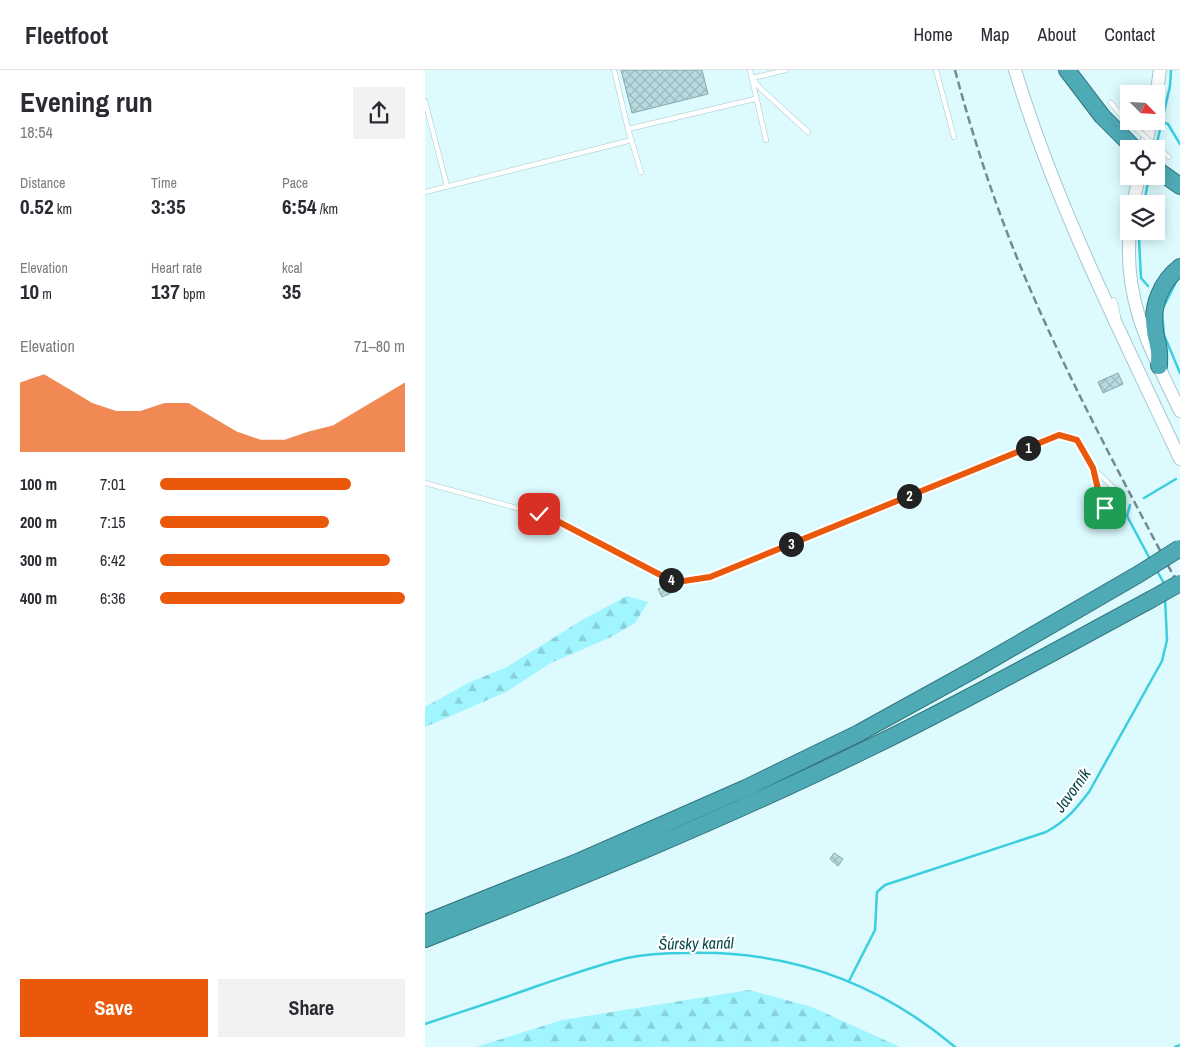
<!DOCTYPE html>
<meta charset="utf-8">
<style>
:root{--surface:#fff;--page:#f2f2f3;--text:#2b2b33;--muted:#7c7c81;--line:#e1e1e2;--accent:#ea580c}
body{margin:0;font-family:"Archivo Narrow",sans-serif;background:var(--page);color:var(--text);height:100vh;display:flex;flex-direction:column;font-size:19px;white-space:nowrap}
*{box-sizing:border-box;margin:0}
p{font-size:16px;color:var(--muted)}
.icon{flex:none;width:28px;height:28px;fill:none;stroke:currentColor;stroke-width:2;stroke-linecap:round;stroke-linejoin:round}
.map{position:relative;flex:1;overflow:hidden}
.sheet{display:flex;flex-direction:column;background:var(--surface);width:425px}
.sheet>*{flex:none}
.needle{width:32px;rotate:114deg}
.controls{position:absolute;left:695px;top:15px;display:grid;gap:10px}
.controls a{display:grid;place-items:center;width:45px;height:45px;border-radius:0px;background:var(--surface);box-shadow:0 2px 12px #0003;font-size:25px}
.pin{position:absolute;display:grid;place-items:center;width:42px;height:42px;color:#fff;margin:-21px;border-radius:10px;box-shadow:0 2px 8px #0006}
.km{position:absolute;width:25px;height:25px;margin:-12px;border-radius:50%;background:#222;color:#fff;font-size:14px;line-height:25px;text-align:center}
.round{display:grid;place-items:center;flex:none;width:52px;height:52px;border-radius:0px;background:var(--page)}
.overview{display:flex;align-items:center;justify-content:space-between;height:85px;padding:0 20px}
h1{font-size:28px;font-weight:800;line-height:38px}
.stats{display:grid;grid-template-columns:repeat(3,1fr);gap:8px;height:85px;padding:5px 20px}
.stats div{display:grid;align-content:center}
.stats b{font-size:21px;font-weight:800}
.stats small{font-size:14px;font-weight:400}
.stats p{font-size:14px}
.chart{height:140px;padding:10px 20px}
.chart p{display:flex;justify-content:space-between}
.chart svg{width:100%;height:90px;margin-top:5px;fill:var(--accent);opacity:.7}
.button{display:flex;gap:10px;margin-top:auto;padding:10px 20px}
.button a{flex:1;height:58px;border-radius:0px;background:var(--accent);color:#fff;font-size:20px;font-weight:800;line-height:58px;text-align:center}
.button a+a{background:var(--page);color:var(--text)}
ul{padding:0 20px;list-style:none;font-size:16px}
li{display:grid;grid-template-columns:80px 60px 1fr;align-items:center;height:38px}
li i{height:12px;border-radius:6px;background:var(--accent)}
header{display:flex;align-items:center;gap:30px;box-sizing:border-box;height:70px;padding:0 25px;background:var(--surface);border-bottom:1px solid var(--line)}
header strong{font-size:24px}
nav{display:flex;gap:28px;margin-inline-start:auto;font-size:18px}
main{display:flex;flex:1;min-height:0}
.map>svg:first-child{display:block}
.forest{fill:url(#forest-firs)}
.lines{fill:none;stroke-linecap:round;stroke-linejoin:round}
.stream{stroke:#3bcede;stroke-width:2.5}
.building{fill:url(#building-cross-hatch);stroke:#85a9ad}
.lane-casing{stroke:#a3c8cc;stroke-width:5.5}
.secondary-casing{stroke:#a3c8cc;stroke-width:14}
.highway-casing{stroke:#34757d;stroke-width:18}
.lane{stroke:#fff;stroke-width:4.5}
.secondary{stroke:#fff;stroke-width:12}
.highway{stroke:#4eabb6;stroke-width:16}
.rail{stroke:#758a8d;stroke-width:2.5;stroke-dasharray:8 4;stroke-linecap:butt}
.lane-bridge-casing{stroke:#a3c8cc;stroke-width:5.5;stroke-linecap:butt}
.highway-bridge-casing{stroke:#34757d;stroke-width:18;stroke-linecap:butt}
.lane-bridge{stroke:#fff;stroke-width:4.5}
.highway-bridge{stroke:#4eabb6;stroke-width:16}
.route-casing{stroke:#fff;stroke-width:10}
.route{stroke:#ea580c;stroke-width:6}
.labels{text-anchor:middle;stroke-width:4.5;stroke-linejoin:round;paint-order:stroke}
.water-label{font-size:16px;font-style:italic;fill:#05474e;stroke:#fff}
</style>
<header>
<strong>Fleetfoot</strong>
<nav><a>Home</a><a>Map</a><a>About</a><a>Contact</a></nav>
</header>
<main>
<section class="sheet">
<div class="overview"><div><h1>Evening run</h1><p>18:54</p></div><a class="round"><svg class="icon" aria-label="share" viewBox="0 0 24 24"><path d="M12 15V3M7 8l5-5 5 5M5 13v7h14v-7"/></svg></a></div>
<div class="stats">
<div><p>Distance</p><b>0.52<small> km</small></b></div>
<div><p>Time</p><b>3:35</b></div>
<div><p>Pace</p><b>6:54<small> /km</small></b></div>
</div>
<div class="stats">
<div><p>Elevation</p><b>10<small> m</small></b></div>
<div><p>Heart rate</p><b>137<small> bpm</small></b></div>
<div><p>kcal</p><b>35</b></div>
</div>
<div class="chart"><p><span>Elevation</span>71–80 m</p>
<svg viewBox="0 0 160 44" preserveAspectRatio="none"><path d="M0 44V10L10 6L20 13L30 20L40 24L50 24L60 20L70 20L80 27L90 34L100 38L110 38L120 34L130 31L140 24L150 17L160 10V44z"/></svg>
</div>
<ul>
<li><b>100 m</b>7:01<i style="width:78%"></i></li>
<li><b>200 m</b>7:15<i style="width:69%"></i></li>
<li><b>300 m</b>6:42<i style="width:94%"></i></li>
<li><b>400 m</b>6:36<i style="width:100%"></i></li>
</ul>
<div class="button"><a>Save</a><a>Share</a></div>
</section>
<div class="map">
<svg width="755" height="977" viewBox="0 0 755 977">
<defs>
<pattern id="forest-firs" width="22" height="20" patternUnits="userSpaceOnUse" patternTransform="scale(1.25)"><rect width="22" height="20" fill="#a1f5ff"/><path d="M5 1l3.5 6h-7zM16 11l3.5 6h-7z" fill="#89d1da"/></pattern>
<pattern id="building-cross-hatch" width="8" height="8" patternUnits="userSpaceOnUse" patternTransform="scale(1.25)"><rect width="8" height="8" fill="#b6dbdf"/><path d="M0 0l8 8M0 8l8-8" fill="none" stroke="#9bbbbe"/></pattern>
</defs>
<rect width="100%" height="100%" fill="#ddfbff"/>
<path class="forest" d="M 202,526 L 223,532 L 210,553 L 186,567 L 126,593 L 81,622 L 0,657 L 0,637 L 43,613 L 82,597 L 157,550 Z
M 324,920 L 387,937 L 475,977 L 51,977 L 137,950 Z"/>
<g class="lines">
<path class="stream" d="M 737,52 L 743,54 L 755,74
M 731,77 L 745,16 L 746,0
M 719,134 L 724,106
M 715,161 L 714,168 L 716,208 L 723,216
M 739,236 L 751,212
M 737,241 L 739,265 L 755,303
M 719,428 L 751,409
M 705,435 L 702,446 L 725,489
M 732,501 L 740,515
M 424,911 L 450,860 L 452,822 L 460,815 L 621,762 C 641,751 650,740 664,722 L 737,591 L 742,570 L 740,528
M 0,954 C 38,941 77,929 115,915 C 143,906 172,895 202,888 C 221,884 242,883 262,883 C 363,880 453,912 530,977
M 750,977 L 755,975"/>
</g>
<path class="building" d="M 196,0 L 277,0 L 283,24 L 207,43 Z
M 693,303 L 698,314 L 678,323 L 673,312 Z
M 242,515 L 246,523 L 237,527 L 233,519 Z
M 409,783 L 418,789 L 413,796 L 405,789 Z"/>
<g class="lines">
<defs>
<path id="lane" d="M 189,0 L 203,59 L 330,29
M 325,0 L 341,70
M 361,0 L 327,8 L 336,19 L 383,62
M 511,0 L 529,67
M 0,31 L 22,116
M 686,33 L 697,46
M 203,59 L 216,102
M 734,79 L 744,87
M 0,122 L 207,70
M 689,230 L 693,246
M 0,413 L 114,444 L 134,452 L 247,511 L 252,512 L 285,507 L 634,365 L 652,370 C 657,379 664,389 668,398 C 673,413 670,434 686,441 L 692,439 L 697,432 L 695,424 L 668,398"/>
<path id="secondary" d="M 590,0 C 631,135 695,261 755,389
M 731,27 L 735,0
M 720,79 L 726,51
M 708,134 L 714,106
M 705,161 C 698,231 726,280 755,341"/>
<path id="highway" d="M 642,0 L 677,46 L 710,79
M 731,99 L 755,116
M 734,296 C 734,290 735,282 733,276 C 733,271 730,266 730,260 C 726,236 736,212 755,197
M 0,853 L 155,791 L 321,718 L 434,663 L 550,599 L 714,504
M 0,869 C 150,810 299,749 444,678 C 539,632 632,580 725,530"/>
</defs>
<use href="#lane" class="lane-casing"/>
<use href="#secondary" class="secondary-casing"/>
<use href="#highway" class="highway-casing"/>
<use href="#lane" class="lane"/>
<use href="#secondary" class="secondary"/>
<use href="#highway" class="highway"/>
<path class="rail" d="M 530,0 C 548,68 570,135 597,200 C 643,310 700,414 755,518"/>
<defs>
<path id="lane-bridge" d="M 697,46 L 734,79"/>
<path id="highway-bridge" d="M 714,504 L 755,478
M 725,530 L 755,513"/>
</defs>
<use href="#lane-bridge" class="lane-bridge-casing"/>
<use href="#highway-bridge" class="highway-bridge-casing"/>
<use href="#lane-bridge" class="lane-bridge"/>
<use href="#highway-bridge" class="highway-bridge"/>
</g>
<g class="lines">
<defs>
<path id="route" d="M 114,444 L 134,452 L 247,511 L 252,512 L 285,507 L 634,365 L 652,370 L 668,398 L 676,432 L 680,438"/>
</defs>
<use href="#route" class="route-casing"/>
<use href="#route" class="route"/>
</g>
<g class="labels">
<g class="water-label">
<text transform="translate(647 720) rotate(-54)" y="6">Javorník</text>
<text transform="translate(271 873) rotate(-1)" y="6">Šúrsky kanál</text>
</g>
</g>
</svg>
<div class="controls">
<a><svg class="needle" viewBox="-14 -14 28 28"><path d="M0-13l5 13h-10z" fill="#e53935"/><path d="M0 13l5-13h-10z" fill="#7c7c81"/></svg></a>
<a><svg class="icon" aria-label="locate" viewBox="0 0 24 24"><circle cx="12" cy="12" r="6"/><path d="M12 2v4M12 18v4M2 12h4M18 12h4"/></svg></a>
<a><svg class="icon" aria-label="layers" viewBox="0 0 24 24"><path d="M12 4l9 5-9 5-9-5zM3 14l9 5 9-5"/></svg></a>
</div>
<div class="pin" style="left:680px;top:438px;background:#1e9e55"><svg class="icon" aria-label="arrive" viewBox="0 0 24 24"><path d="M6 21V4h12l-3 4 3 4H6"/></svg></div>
<div class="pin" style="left:114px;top:444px;background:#d93025"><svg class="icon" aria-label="check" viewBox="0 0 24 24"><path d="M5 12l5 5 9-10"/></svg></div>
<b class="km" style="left:603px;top:378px">1</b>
<b class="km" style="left:484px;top:426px">2</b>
<b class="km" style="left:366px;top:474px">3</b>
<b class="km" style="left:246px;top:510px">4</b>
</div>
</main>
